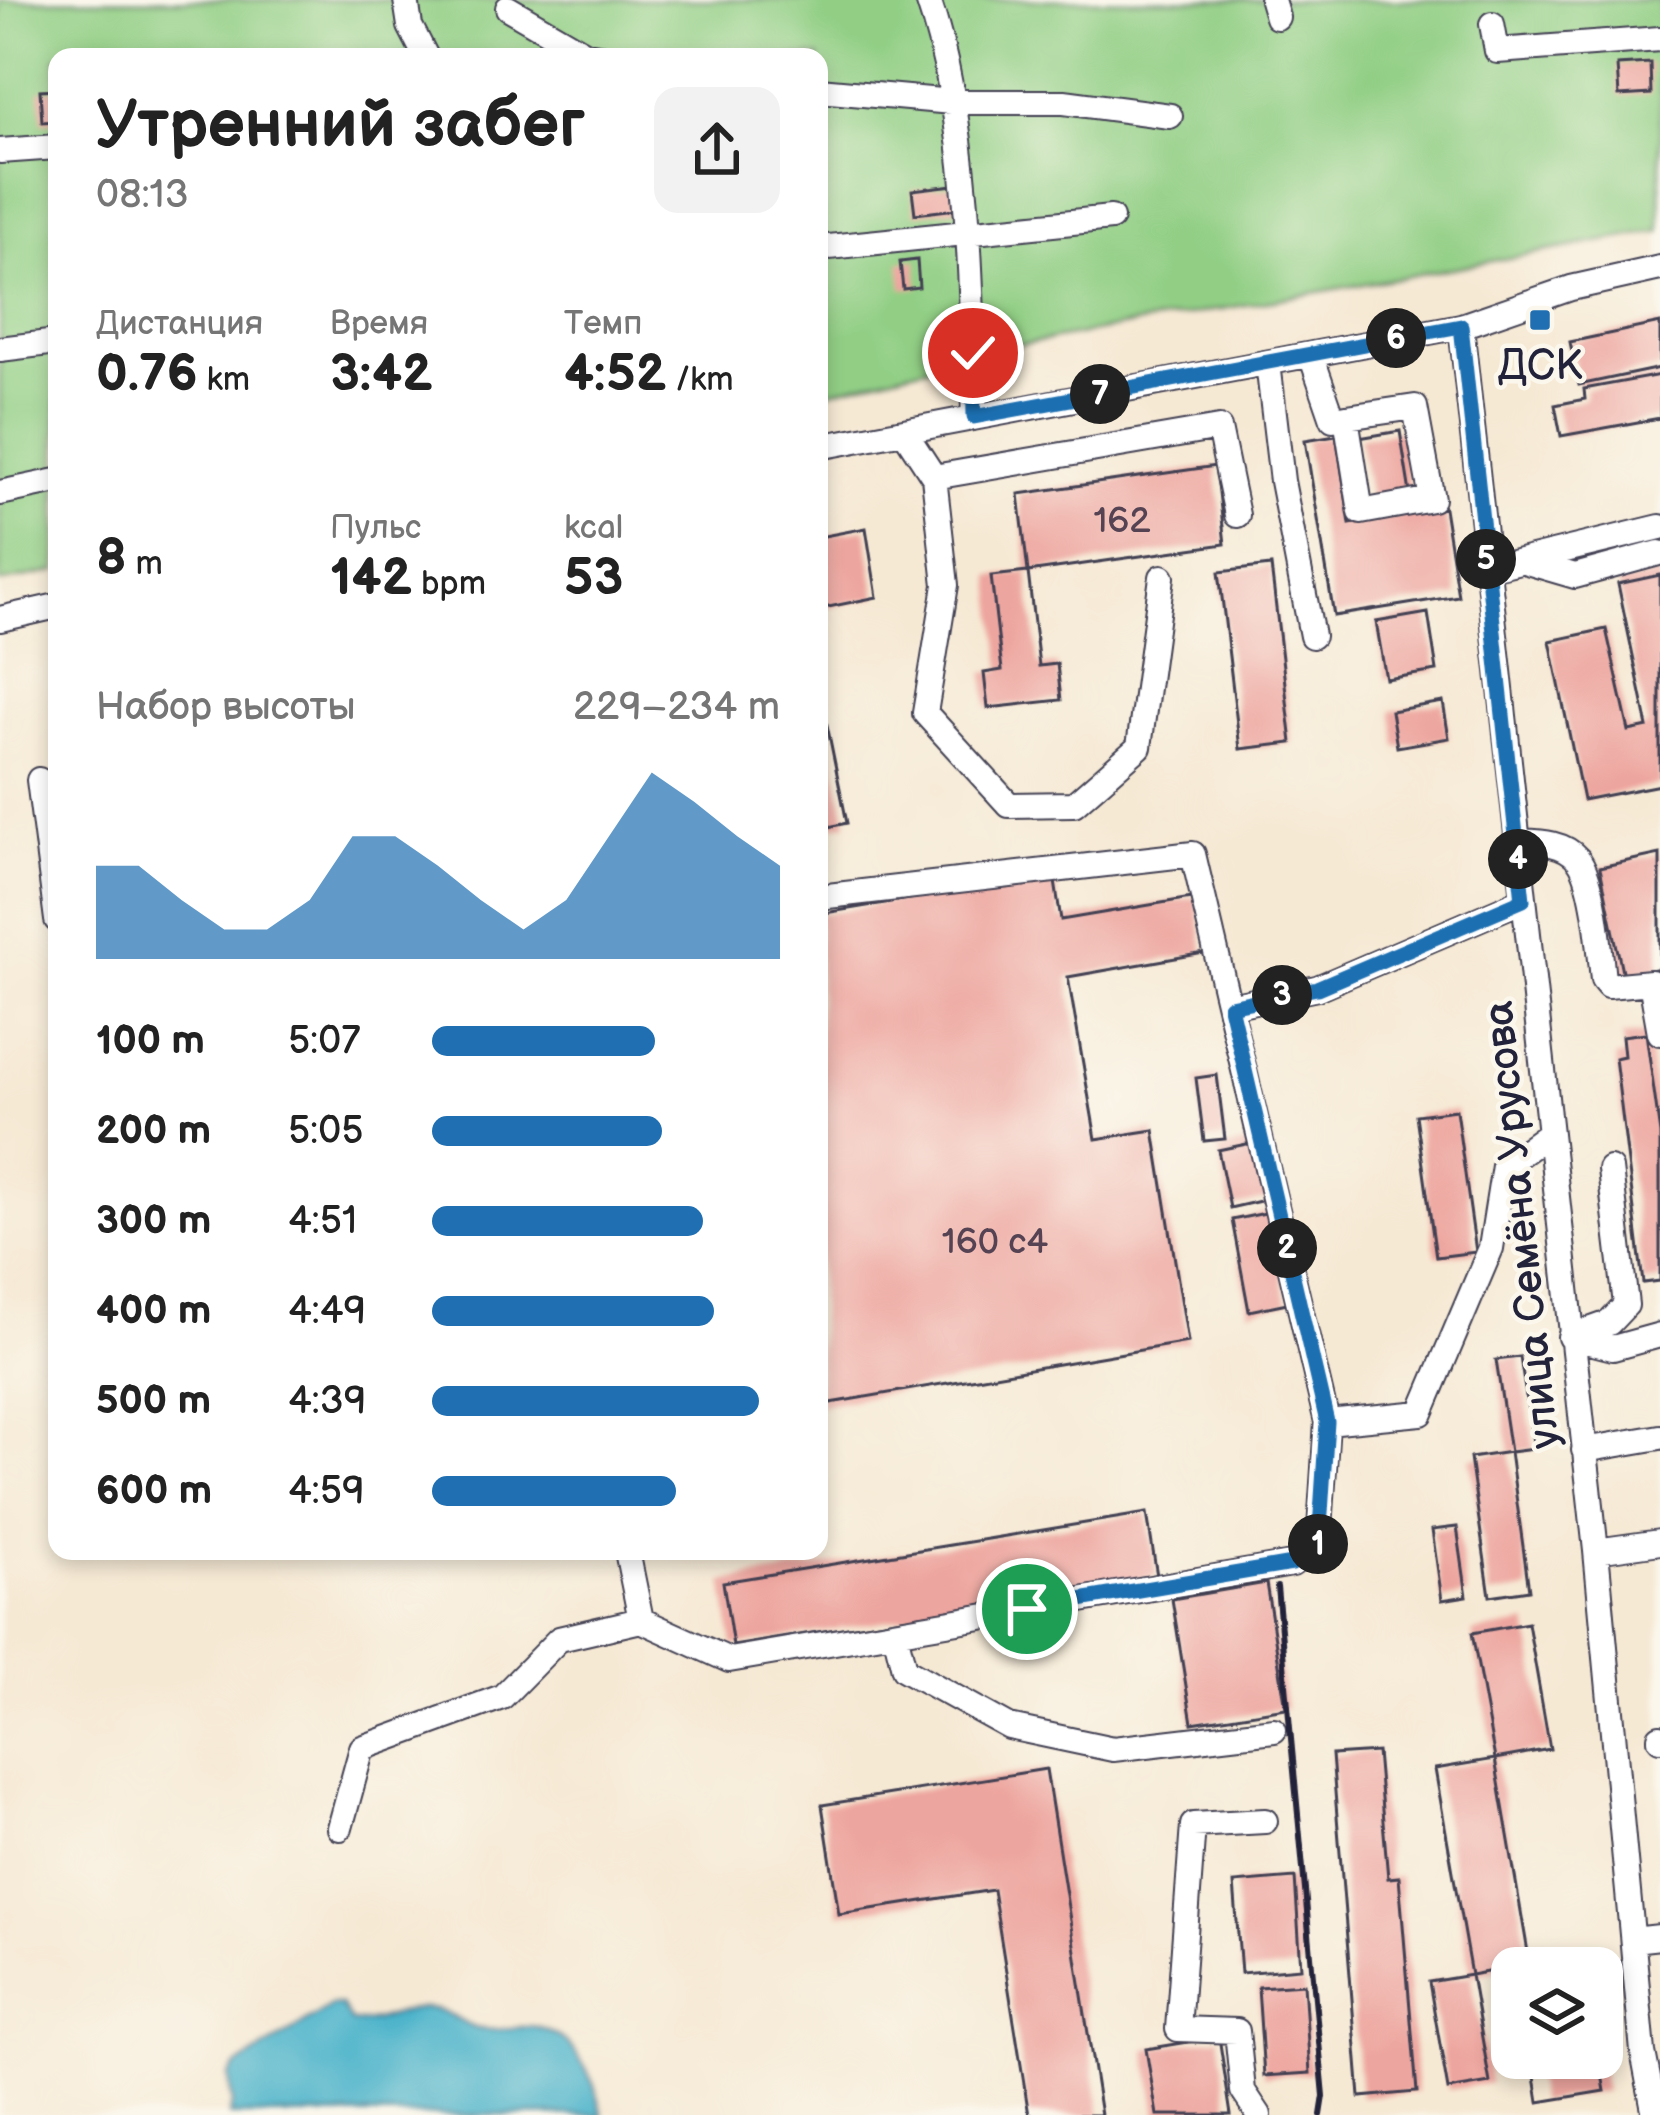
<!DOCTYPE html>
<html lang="ru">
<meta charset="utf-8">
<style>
:root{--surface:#fff;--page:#f2f2f2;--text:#222;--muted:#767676;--accent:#1f6fb2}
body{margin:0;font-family:"Balsamiq Sans",sans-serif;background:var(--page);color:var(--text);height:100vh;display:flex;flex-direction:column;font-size:45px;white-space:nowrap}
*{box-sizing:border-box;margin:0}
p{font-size:39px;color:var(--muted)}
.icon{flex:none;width:66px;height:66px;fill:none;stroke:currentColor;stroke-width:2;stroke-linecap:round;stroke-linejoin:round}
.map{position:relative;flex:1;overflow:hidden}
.panel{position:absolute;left:48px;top:48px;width:780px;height:1512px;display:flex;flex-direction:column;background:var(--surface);border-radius:24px;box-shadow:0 6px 18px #0003}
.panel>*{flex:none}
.buttons{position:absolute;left:1491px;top:1947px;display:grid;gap:24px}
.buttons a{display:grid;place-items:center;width:132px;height:132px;border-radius:24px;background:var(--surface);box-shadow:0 6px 18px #0003;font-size:60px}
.pin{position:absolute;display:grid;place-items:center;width:102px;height:102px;color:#fff;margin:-51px;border:6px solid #fff;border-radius:50%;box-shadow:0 3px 12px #0007}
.km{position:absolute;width:60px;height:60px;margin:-30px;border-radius:50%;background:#222;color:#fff;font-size:33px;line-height:60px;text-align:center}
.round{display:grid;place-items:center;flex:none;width:126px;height:126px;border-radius:24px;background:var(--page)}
.summary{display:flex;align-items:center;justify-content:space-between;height:204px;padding:0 48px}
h1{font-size:66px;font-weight:700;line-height:90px}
.figures{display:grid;grid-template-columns:repeat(3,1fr);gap:18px;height:204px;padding:12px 48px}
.figures div{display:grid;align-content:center}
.figures b{font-size:51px;font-weight:700}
.figures small{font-size:33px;font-weight:400}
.figures p{font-size:33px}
.chart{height:336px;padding:24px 48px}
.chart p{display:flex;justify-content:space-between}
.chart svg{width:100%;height:216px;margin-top:12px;fill:var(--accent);opacity:.7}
ul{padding:0 48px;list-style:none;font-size:39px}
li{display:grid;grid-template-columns:192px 144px 1fr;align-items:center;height:90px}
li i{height:30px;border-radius:15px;background:var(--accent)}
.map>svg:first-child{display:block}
.green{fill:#92cf85;stroke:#5a7860;stroke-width:3}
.water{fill:#4bb3ca;stroke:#366a82;stroke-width:3}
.building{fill:#eda59f}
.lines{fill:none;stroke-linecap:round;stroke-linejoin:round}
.minor-casing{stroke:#424052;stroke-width:28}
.minor{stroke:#fff;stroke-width:24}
.rail{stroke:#22223b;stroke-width:6}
.route-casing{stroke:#fff;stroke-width:24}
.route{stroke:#1f6fb2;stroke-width:15}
.poi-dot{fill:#1f6fb2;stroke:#fbf7ec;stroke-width:4.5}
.labels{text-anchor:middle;stroke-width:9;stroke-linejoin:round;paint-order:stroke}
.number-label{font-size:36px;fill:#554354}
.poi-label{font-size:42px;fill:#22223b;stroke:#fbf7ec}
.street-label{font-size:42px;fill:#22223b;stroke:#fbf7ec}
</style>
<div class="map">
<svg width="1660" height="2115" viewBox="0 0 1660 2115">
<rect width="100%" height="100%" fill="#fbf7ec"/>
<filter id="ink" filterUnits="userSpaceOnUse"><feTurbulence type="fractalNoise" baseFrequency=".00833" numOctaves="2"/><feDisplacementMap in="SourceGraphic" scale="24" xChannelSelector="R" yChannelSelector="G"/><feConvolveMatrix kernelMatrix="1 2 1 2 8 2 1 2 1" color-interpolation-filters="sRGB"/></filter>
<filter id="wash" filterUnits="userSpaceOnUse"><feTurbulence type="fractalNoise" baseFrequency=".004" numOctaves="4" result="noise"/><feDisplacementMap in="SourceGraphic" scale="48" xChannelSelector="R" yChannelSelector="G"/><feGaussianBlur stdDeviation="2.7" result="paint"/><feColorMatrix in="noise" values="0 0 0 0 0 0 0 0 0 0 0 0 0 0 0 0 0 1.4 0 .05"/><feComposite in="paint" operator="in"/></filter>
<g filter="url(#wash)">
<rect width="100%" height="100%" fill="#f6e9d4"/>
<path class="green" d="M 0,0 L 1660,0 L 1660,231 L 987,351 L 819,394 L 819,57 L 57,57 L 57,571 L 0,583 Z"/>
<path class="water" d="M 331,2006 L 341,2006 L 351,2022 C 376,2025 398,2009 423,2008 C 446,2007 456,2022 475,2028 C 494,2033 512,2026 531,2027 C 572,2029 595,2079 603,2115 L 229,2115 L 232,2104 L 229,2077 L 236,2067 Z"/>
<g id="blocks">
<path class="building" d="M 1650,63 L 1651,94 L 1619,96 L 1617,65 Z
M 57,89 L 57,121 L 42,122 L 40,90 Z
M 954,185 L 957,209 L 915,214 L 912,190 Z
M 917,260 L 919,287 L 903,289 L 900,262 Z
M 1660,323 L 1660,368 L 1579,385 L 1570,342 Z
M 1660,375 L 1660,418 L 1561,436 L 1555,405 L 1585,399 L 1584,389 Z
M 1400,431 L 1410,493 L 1370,499 L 1359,438 Z
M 1336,435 L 1350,524 L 1444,508 L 1458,596 L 1334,616 L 1305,440 Z
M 1216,466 L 1225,544 L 1028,572 L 1019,494 Z
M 866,528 L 877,597 L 819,609 L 819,537 Z
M 1271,566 L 1292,743 L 1240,749 L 1219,572 Z
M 1028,572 L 1039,666 L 1057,664 L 1061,700 L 988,708 L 984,673 L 1002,670 L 991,576 Z
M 1660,575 L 1660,785 L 1583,800 L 1550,641 L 1606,629 L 1629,731 L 1648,727 L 1618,584 Z
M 1428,613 L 1437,671 L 1386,679 L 1376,622 Z
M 821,695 L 847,823 L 819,829 L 819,696 Z
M 1443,702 L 1449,738 L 1397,747 L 1391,711 Z
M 1660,854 L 1660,968 L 1623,976 L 1600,867 Z
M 1054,875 L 1061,920 L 1197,897 L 1204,953 L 1068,977 L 1096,1139 L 1154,1130 L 1188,1342 L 819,1405 L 819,914 Z
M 1646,1033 L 1660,1134 L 1660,1281 L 1643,1283 L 1615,1058 L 1624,1056 L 1622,1036 Z
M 1217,1075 L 1225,1139 L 1204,1141 L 1196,1078 Z
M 1456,1110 L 1476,1252 L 1436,1257 L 1416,1115 Z
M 1256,1142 L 1269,1199 L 1230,1208 L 1218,1150 Z
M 1270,1212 L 1287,1303 L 1249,1311 L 1232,1220 Z
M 1520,1357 L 1534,1449 L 1510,1452 L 1496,1360 Z
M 1510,1452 L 1529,1590 L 1490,1596 L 1470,1458 Z
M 1147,1513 L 1157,1576 L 733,1646 L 723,1582 Z
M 1457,1527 L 1467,1596 L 1442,1600 L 1432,1530 Z
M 1266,1583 L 1286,1708 L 1192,1723 L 1172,1599 Z
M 1528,1623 L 1550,1749 L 1495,1759 L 1472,1633 Z
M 1377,1752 L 1388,1878 L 1399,1877 L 1417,2092 L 1360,2097 L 1332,1755 Z
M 1495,1759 L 1530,1964 L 1471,1975 L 1435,1769 Z
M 1046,1769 L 1101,2115 L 1029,2115 L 993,1890 L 839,1914 L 822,1805 Z
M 1295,1878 L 1301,1968 L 1241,1973 L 1234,1883 Z
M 1471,1975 L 1490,2083 L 1448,2090 L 1429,1982 Z
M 1304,1984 L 1310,2073 L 1264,2076 L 1258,1987 Z
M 1219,2037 L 1231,2115 L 1157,2115 L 1146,2049 Z
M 1568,2058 L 1599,2058 L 1605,2091 L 1539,2102 L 1533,2064 Z"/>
</g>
</g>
<g filter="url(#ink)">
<use href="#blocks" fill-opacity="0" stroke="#424052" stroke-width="3"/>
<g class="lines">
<defs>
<path id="minor" d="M 406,0 L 410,26 L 426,57
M 928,0 C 970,122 972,288 974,417
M 1272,0 L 1277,17
M 508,8 L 587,54 L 604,57
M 1492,24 L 1497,51 L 1660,39
M 819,90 L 952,102 L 1064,102 L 1170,116
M 0,151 L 57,147
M 819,248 L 1111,218
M 1461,326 L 1596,1551 L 1643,2052 L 1655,2115
M 0,349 L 57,342
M 1311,355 L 1333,419 L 1415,407 L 1432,499 L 1361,512 L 1346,417
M 1268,363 L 1282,481 L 1312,636
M 904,431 L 934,477 L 946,585 L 925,713 L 1009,805 L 1074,804 L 1139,747 L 1162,577
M 819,447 L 1461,326 L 1571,288 L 1660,268
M 934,477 L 1219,428 L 1237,515
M 0,493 L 57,481
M 1527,562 L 1575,576 L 1659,553
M 1487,569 L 1660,527
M 0,619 L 57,606
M 39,780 L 57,920
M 1516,841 C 1537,842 1563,841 1578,859 C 1595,880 1600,952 1603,980 L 1608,986 L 1651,982 L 1660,1033
M 1230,1006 L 1317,988 L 1523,900
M 1610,1169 L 1626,1305 L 1609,1323 L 1570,1337 L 1613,1348 L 1660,1335
M 1327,1422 L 1421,1413 L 1491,1248 L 1504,1166 L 1548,1134
M 1584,1450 L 1660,1437
M 627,1551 L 641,1620
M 1596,1551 L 1660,1542
M 895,1632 L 904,1669 L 1009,1727 L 1113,1749 L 1274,1730
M 1660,1737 L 1660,1739
M 340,1828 L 362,1748 L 502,1697 L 559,1639 L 641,1620 L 729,1660 L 1292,1564 L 1319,1544 L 1327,1422 L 1193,854 L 819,897
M 1633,1940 L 1660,1937
M 1259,2115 L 1243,2091 L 1237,2031 L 1178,2029 L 1193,1825 L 1265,1821"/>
</defs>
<use href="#minor" class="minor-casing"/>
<use href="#minor" class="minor"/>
<path class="rail" d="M 1277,1587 L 1324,2096 L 1321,2115"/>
</g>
</g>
<g class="lines" filter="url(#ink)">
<defs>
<path id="route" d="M 973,353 L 974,417 L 1461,326 L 1523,900 L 1317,988 L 1230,1006 L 1327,1422 L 1319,1544 L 1292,1564 L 1027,1609"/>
</defs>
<use href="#route" class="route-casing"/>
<use href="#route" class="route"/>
</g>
<rect class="poi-dot" x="1528" y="308" width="24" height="24" rx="6"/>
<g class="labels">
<g class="number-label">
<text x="1122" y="532">162</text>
<text x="995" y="1253">160 с4</text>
</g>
<g class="poi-label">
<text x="1540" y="379">ДСК</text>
</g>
<g class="street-label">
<text transform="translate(1520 1225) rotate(-96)" y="15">улица Семёна Урусова</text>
</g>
</g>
</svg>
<div class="buttons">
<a><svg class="icon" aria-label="layers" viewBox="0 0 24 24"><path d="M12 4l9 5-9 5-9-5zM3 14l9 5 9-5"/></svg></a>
</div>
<div class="pin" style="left:1027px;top:1609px;background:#1e9e55"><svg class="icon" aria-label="arrive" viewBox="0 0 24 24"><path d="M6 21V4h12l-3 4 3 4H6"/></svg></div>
<div class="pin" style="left:973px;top:353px;background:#d93025"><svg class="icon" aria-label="check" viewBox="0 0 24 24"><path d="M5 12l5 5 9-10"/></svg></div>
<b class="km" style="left:1318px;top:1544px">1</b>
<b class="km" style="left:1287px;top:1248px">2</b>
<b class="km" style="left:1282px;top:995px">3</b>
<b class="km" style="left:1518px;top:859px">4</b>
<b class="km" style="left:1486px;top:559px">5</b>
<b class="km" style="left:1396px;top:338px">6</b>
<b class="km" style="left:1100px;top:394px">7</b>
<section class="panel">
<div class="summary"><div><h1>Утренний забег</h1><p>08:13</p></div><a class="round"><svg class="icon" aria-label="share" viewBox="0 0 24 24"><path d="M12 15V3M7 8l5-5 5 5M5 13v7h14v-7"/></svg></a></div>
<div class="figures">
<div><p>Дистанция</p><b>0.76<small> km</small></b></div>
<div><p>Время</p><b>3:42</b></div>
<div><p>Темп</p><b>4:52<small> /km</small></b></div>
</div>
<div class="figures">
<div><b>8<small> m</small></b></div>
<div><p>Пульс</p><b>142<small> bpm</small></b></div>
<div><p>kcal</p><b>53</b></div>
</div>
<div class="chart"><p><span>Набор высоты</span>229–234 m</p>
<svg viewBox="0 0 160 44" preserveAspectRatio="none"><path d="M0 44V25L10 25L20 32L30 38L40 38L50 32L60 19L70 19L80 25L90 32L100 38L110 32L120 19L130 6L140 12L150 19L160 25V44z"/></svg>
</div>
<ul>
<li><b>100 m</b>5:07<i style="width:64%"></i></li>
<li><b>200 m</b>5:05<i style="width:66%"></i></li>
<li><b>300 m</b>4:51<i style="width:78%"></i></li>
<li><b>400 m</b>4:49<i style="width:81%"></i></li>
<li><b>500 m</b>4:39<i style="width:94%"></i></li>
<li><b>600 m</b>4:59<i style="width:70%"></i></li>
</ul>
</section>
</div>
